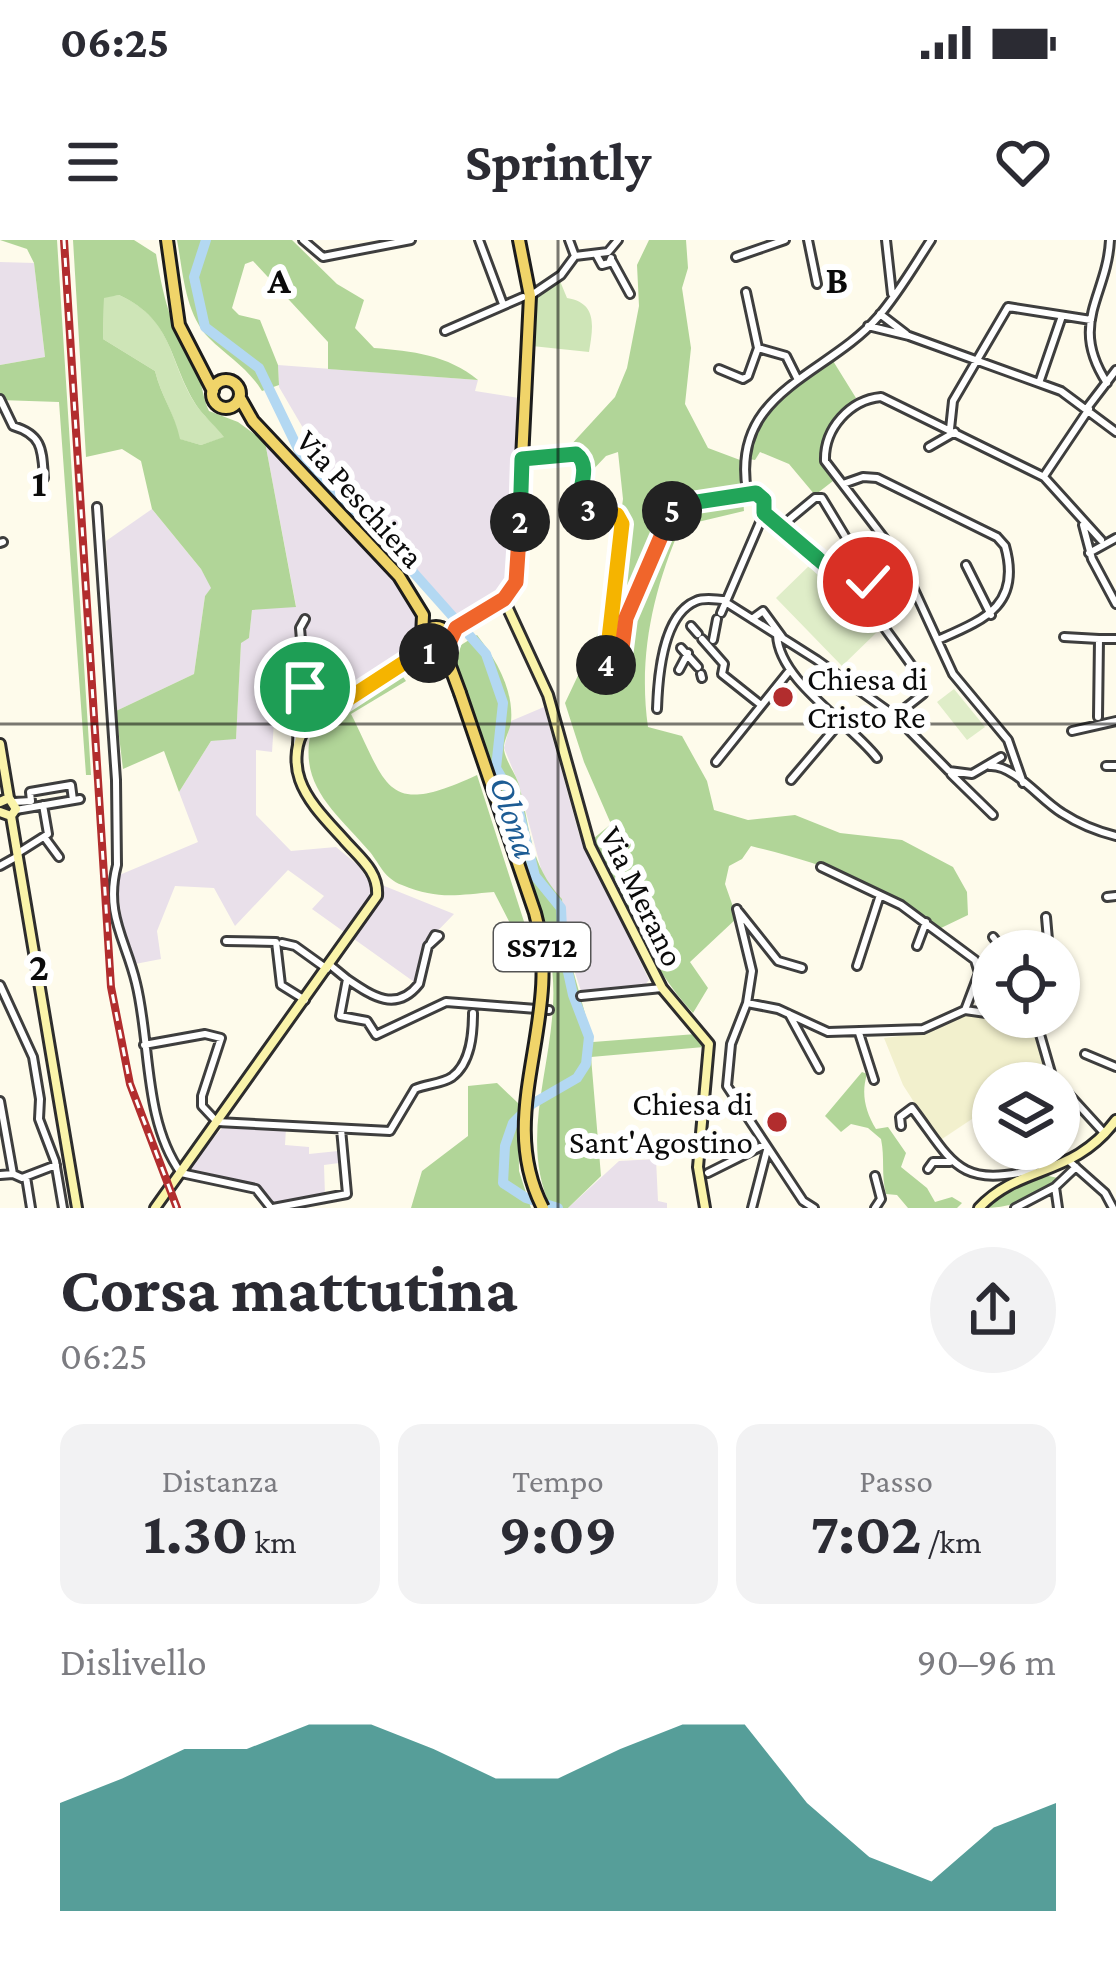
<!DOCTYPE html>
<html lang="it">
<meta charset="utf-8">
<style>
:root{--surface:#fff;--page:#f2f2f3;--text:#2b2b33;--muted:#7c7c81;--accent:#0f766e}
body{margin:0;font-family:"Crimson Pro",serif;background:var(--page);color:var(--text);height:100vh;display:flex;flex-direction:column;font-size:45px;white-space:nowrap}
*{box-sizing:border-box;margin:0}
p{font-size:39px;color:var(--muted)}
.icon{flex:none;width:66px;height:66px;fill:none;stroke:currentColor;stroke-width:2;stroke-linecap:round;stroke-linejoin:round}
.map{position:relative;height:968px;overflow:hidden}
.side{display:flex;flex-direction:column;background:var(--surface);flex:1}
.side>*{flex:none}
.tools{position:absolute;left:972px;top:690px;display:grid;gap:24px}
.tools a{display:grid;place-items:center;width:108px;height:108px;border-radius:50%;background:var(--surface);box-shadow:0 3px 9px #0004;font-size:60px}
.pin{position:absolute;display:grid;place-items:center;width:102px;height:102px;color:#fff;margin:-51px;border:6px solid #fff;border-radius:50%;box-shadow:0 3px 12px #0007}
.km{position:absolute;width:60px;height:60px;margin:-30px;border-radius:50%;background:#222;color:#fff;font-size:33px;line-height:60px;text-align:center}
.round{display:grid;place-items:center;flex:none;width:126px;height:126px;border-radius:63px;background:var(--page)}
.head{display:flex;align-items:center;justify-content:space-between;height:204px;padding:0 60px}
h1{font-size:66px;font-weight:700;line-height:90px}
.stats{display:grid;grid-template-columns:repeat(3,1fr);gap:18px;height:204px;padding:12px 60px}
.stats div{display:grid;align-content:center;border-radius:24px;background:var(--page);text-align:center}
.stats b{font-size:60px;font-weight:700}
.stats small{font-size:33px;font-weight:400}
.stats p{font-size:33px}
.chart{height:336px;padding:24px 60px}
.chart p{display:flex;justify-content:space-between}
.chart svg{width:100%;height:216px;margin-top:12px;fill:var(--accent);opacity:.7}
.status{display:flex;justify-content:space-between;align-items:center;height:84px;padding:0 60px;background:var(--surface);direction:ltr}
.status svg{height:33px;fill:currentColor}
header{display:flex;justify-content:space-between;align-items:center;height:156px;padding:0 60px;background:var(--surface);font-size:54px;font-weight:700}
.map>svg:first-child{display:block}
.industrial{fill:#e9e0ea}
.farmland{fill:#f2f0cd}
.green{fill:#cee5b7}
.forest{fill:#b1d598;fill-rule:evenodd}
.pitch{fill:#dfedc8}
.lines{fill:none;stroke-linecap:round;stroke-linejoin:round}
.river{stroke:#b3d8f2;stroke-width:10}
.street-casing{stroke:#3e3e3e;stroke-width:12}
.secondary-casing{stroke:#2d2d2d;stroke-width:14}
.primary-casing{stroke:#1c1c1c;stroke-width:16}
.street{stroke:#fff;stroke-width:6}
.secondary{stroke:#faf4aa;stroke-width:8}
.primary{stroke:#f0d469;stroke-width:10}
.rail-casing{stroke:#b22d2e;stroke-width:8}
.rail{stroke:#fff;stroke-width:3;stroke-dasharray:9;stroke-linecap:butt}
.primary-bridge-casing{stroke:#1c1c1c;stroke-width:16;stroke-linecap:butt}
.primary-bridge{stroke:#f0d469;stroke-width:10}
.split-1-casing{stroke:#fff;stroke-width:24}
.split-2-casing{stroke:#fff;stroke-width:24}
.split-3-casing{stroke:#fff;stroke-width:24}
.split-4-casing{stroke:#fff;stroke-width:24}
.split-5-casing{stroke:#fff;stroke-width:24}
.split-6-casing{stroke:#fff;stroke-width:24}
.split-7-casing{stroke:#fff;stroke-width:24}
.split-1{stroke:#f5b400;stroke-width:15}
.split-2{stroke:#f0652b;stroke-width:15}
.split-3{stroke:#22a559;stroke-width:15}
.split-4{stroke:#f5b400;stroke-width:15}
.split-5{stroke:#f0652b;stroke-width:15}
.split-6{stroke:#22a559;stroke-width:15}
.split-7{stroke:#22a559;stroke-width:15}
.grid{fill:none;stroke:#0b0b0b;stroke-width:3;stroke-opacity:0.55}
.poi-dot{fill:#b22d2e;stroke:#fff;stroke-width:4.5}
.labels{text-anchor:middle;stroke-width:12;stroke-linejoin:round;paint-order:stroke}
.shield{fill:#fff;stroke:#545454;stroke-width:3}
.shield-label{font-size:30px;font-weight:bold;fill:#0b0b0b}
.street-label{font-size:33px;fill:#0b0b0b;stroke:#fff}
.poi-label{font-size:33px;fill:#0b0b0b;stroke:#fff;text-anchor:start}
.water-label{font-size:36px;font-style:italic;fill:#1d5c94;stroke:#fff}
.grid-label{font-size:39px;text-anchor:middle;font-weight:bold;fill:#0b0b0b;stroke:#fff;stroke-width:12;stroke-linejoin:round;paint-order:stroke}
</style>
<div class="status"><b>06:25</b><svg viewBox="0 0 49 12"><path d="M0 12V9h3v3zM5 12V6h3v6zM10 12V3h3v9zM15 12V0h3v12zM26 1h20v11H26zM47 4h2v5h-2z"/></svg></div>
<header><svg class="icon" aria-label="menu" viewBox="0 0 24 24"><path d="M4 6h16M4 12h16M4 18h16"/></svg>Sprintly<svg class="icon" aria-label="heart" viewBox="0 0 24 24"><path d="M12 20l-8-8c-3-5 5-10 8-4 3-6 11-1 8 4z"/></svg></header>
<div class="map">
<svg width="1116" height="968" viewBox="0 0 1116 968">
<rect width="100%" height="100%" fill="#fefbeb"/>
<path class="industrial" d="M 0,22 L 34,23 L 45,117 L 0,125 Z
M 278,125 L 478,140 L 475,151 L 519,158 L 511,338 L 498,356 L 460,379 L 421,334 L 327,243 L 313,205 L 279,147 Z
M 265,202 L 360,299 L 400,349 L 419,382 L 416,402 L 313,474 L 275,467 L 272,512 L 256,510 L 256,575 L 291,611 L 336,607 L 359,626 L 367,639 L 454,674 L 424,705 L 417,744 L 312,669 L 324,656 L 288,630 L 235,686 L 214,648 L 175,646 L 157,691 L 161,719 L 135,724 L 123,698 L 117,636 L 198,602 L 179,552 L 211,501 L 236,498 L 241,402 L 249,398 L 252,369 L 296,366 Z
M 152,269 L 201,329 L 212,348 L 205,356 L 194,434 L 116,471 L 106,301 Z
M 544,467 L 579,594 L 649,740 L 644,746 L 581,751 L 566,705 L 562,659 L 544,640 L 518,542 L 504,508 L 511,481 Z
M 223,887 L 286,888 L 285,905 L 309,907 L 309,914 L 338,911 L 339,923 L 324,925 L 325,956 L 271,967 L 259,949 L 184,932 Z
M 656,919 L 658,961 L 667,963 L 667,968 L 568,968 L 619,921 Z"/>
<path class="farmland" d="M 964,775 L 1031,777 L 1049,840 L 993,843 L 993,865 L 939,901 L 903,845 L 884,798 L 924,793 Z"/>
<path class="green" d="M 560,41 L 567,58 C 598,63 593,87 589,112 L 532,106 L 534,56 Z
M 119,55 C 177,81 167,124 199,169 C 207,179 217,188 226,197 L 201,205 L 179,199 C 175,174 161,156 155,131 L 103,99 L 104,57 Z"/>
<path class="forest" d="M 0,0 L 57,0 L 91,535 L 86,535 L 59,162 L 0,160 L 0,125 L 45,117 L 34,23 L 27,9 Z
M 73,0 L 134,0 L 156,14 C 165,68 172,86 197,134 C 203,146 203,159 209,171 L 238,182 L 265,202 L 296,367 L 252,370 L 249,398 L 241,403 L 236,499 L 211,501 L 179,552 L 164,511 L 123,529 L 116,471 L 194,434 L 205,356 L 211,348 L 201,329 L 152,269 L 141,221 L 122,209 L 86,217 ZM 119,55 C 176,81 168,124 199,169 C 207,179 217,188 224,197 L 201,205 L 180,199 C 175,174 161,156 155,131 L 103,99 L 104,58 Z
M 177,0 L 292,0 L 337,44 L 364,60 L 355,88 L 374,108 C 412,111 448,115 478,140 L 328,129 L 328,102 L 253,21 L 245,24 L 232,68 L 239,75 L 260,80 L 278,125 L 279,145 L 262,151 C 247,127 228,117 209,98 C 185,74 183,32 177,0 Z
M 649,0 L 686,0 L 688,28 L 682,48 L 691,108 L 685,164 L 708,208 L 740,220 L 744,271 L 681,286 C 653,350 638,417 648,487 L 682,496 L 707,541 L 714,570 L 748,580 L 795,575 L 840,593 L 902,600 L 953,627 L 967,652 L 968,675 L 941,688 C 876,642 827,625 751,606 L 742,619 L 729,626 L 725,644 L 737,678 L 690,722 L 708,748 L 693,773 C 647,723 622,660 593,599 L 611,584 L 584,522 L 565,463 L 608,372 L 623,259 L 618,212 L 606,216 L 589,234 L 583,213 L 569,207 L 615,157 L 627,128 L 639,66 L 637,25 Z
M 830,116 L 856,158 C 832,181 808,211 833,241 L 815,255 L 789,224 L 760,212 L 755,220 L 749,219 C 762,164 788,149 830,116 Z
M 477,395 C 496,419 514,450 511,482 C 510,491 503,501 504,510 C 506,522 516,534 519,545 C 531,589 529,624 562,659 L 566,705 L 593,802 L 696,794 L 704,807 L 591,817 L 601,936 L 568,968 L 551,968 C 520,902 550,833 553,765 C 555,733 549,703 541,673 L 456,425 L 461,405 Z
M 401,434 L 406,441 L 351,474 C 388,547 385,578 477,535 L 527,691 L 513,689 L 494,652 C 457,655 438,660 402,645 C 384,638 381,626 370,612 C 338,574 298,547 311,492 L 331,475 Z
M 862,832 L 867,834 C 861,853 865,871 876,889 L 888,887 L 906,913 L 901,927 L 927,948 L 935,962 L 952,957 L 962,963 L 957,968 L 908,968 L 897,955 L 886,954 C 881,934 885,918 881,899 L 868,888 L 851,884 L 841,892 L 825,876 Z
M 497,843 L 518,863 L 519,931 L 531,968 L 411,968 L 422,931 L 468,896 L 468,846 Z
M 1044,935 L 1058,938 C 1039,959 1010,968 983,968 L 1010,948 Z"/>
<path class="pitch" d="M 812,323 L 878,391 L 842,426 L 776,358 Z
M 954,449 L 985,487 L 967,500 L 937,462 Z"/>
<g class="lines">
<path class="river" d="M 206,0 L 194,37 L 205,87 L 259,128 L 303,219 L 406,324 L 486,414 L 503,463 L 496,528 L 517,564 L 535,636 L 561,668 L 563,709 L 573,755 L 589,797 L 586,824 L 577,838 L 532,864 L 513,883 L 505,906 L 503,943 L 526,958 L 558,968"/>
<defs>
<path id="street" d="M 303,0 L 323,17 L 411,0
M 479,0 L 503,64
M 569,0 L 575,16
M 808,0 L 817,44
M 886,0 L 892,54
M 596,14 L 602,25 L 609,23 L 611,18
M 575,16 L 608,12 L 618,0
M 736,17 L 785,0
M 612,21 L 630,54
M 530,56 L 561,35 L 575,16
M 880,74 L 906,94
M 868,86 L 909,96 L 1061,151 L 1116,192
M 445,91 L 523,57
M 758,108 L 786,116 L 797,138
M 719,129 L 743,139 L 748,136 L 758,108 L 746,52
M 1039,143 L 1062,76
M 1107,143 C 1068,83 1107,57 1110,0
M 0,159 L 13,186 C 43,195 42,210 44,238
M 1087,168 L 1116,130
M 950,189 L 953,161 L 1008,67 L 1091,80
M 929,207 L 955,192
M 522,219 L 576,214 L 585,223 L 580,265 L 620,279 L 621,294 L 606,418 L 609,429 L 616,429 L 620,424 L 626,378 L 671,272 L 684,264 L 716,262 L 747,252 L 762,257 L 764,273 L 721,373
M 1044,236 L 1089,169
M 843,244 L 863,237 L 877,238 L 997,297 L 1005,306 C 1022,366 983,380 938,400
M 747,251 C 730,151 827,136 878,77 C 898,54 914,26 931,0
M 97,267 L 116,540 L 117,625 C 104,674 126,700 136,743 C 151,803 143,880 181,933 L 256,949 L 271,968
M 764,273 L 860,354 L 915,430 L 923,454 L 895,476
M 1083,285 L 1092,319 L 1116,364
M 779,288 L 815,258 L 822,258 L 851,306
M 0,303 L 3,302
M 1089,313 L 1116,298
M 966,325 L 991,375
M 865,326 L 870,365 L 903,349
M 727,363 L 817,420 L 895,476 L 949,531 L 972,534 L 1001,517
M 752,379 L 763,371 L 782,397
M 691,386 L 698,394
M 777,395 C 779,441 849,482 877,518
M 1064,397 L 1099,399
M 702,399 L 724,424 L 722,434 L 761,465
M 713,400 L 717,379
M 681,408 L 698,427
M 679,430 L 688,413
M 701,434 L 702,438
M 657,469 C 658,438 662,375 696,361 C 705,357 716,360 726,360
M 298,472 L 305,447 L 300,388 L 305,379
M 1098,477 L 1099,399 L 1116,399
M 1072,491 L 1116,481
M 297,507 L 298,472 L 310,483
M 716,522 L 790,430
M 990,526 C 1015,525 1040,560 1062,573 C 1079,584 1096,591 1116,596
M 1106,526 L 1116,526
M 951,534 L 993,575
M 791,540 L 842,480
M 1023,543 L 1008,500 L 953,434 L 900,319 L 825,221 C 824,188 850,160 881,157 L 1044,237 L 1101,300
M 14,562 L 31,561 L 30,552 L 71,545 L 73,560
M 16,570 L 80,559
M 45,598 L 59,617
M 18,613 L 48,594 L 43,565
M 0,626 L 18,616
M 1107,657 L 1116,656
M 737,669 L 752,731 L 747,763 L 731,804 L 727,846 L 803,961 L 814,968
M 739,672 L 778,721 L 802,728
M 1046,677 L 1049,711
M 993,697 L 1004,711
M 226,701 L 276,702 L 281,745 L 305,760
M 282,703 L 295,706 L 327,729
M 917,706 L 926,682
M 330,725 L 347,739 L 340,776 L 367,781 L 376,795 L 446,762 L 549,770
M 857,726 L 880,655
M 347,739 C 372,756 396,773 419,744 L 428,706 L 439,696 L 435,695 L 431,702
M 0,745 L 33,817 L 40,859 L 39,879 L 55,921 L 63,968
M 581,756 L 662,748
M 747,763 L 778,769 L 828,792 L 923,789 L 965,770 L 979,733 L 975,720 L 901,665 L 821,627
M 965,770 L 993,774
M 789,774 L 819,829
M 1035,777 L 1052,836 L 1105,894
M 859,793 L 874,840
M 144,805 L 205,794 L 221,798 L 202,856 L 202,866 L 217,882 L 390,891 L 415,849 C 426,844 442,844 452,837 C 471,823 473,794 473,773
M 1085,814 L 1116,827
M 0,861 L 13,934 L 22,938 L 56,925
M 901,886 L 900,877 L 912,868 C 953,922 957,948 1033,930
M 1070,922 L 1105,953 L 1113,968
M 928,929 L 933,922 L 950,922
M 708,933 L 764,905
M 0,935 L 13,934
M 26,937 L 31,968
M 273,968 L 347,954 L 341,889
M 752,968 L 767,910
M 875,968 L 881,959 L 875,936
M 1015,968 L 1055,947
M 1058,968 L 1055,947 L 1076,927"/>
<path id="secondary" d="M 504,360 L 548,455 L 590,606 L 662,748 L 709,804 L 698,927 L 705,968
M 410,417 L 423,405
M 0,504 L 9,558
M 0,562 L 9,558 L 16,569 L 11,576 L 0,572
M 11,576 L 77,968
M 155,968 L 377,656 C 379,632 360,618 345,601 C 329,583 308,563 300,540 C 295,526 295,508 302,494 C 319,464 396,426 428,413
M 979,968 C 1020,924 1073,938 1116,880"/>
<path id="primary" d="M 167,0 L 179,85 L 213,151
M212 154a14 14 0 1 1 28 0a14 14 0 1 1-28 0Z
M 240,158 L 253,181 L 399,336 L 423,375 L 422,397
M422 401a14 14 0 1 1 28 0a14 14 0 1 1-28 0Z
M 445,390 C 472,386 501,364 516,342 L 530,56 L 519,0
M 448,408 L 450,426 L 460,453"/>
</defs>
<use href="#street" class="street-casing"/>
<use href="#secondary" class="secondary-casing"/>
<use href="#primary" class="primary-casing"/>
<use href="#street" class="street"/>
<use href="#secondary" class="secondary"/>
<use href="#primary" class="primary"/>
<defs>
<path id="rail" d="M 64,0 L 111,747 L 130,844 L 177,968"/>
</defs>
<use href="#rail" class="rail-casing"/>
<use href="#rail" class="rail"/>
<defs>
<path id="primary-bridge" d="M 460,453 L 535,673 C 565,779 493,872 543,968"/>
</defs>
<use href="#primary-bridge" class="primary-bridge-casing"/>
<use href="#primary-bridge" class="primary-bridge"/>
</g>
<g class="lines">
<defs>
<path id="split-1" d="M 305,447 L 298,472 L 311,483 L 405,422 L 429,413"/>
<path id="split-2" d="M 429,413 L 445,412 L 456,388 L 504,359 L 516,342 L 520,282"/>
<path id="split-3" d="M 520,282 L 522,219 L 576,214 C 590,224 581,244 579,260 L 588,270"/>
<path id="split-4" d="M 588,270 L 617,275 L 622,284 L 606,425"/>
<path id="split-5" d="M 606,425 L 616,429 L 620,424 L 626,378 L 672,271"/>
<path id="split-6" d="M 672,271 L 684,264 L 756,253 L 764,260 L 764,273 L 817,318"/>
<path id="split-7" d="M 817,318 L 870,365 L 868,342"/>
</defs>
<use href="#split-1" class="split-1-casing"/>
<use href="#split-2" class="split-2-casing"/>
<use href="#split-3" class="split-3-casing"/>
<use href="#split-4" class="split-4-casing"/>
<use href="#split-5" class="split-5-casing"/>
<use href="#split-6" class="split-6-casing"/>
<use href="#split-7" class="split-7-casing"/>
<use href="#split-1" class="split-1"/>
<use href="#split-2" class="split-2"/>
<use href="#split-3" class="split-3"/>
<use href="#split-4" class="split-4"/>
<use href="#split-5" class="split-5"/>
<use href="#split-6" class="split-6"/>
<use href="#split-7" class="split-7"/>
</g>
<path class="grid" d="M 558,0 L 558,968M 0,484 L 1116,484"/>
<g class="poi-dot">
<circle cx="783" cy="457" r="12"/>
<circle cx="777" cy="882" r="12"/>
</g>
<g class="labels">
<rect class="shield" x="494" y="683" width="96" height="48" rx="9"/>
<g class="shield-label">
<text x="542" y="717">SS712</text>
</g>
<g class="street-label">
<text transform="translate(361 258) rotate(48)" y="12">Via Peschiera</text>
<text transform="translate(643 656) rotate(64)" y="12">Via Merano</text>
</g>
<g class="poi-label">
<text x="807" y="450">Chiesa di<tspan x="807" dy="38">Cristo Re</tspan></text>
<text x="753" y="875" text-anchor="end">Chiesa di<tspan x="753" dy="38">Sant'Agostino</tspan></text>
</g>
<g class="water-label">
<text transform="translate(515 577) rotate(71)" y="13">Olona</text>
</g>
</g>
<g class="grid-label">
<text x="279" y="53">A</text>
<text x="837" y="53">B</text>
<text x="39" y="256">1</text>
<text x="39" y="740">2</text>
</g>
</svg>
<div class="tools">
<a><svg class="icon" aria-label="locate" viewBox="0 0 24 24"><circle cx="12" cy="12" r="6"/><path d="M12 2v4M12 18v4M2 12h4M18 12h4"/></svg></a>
<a><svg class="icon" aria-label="layers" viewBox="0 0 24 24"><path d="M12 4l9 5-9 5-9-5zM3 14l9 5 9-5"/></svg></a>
</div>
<div class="pin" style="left:305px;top:447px;background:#1e9e55"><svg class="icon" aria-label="arrive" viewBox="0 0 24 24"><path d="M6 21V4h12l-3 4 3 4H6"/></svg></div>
<div class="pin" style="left:868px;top:342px;background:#d93025"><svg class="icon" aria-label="check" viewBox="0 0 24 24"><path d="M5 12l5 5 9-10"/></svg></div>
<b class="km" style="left:429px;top:413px">1</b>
<b class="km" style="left:520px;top:282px">2</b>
<b class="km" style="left:588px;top:270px">3</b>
<b class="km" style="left:606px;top:425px">4</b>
<b class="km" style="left:672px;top:271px">5</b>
</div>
<section class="side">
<div class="head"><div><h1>Corsa mattutina</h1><p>06:25</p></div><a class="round"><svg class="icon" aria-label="share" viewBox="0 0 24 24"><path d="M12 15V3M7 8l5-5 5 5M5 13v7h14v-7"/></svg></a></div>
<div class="stats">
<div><p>Distanza</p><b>1.30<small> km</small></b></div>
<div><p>Tempo</p><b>9:09</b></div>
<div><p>Passo</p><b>7:02<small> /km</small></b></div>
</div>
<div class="chart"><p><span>Dislivello</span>90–96 m</p>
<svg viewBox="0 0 160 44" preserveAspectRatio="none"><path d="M0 44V22L10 17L20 11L30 11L40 6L50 6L60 11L70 17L80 17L90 11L100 6L110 6L120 22L130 33L140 38L150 27L160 22V44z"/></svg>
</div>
</section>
